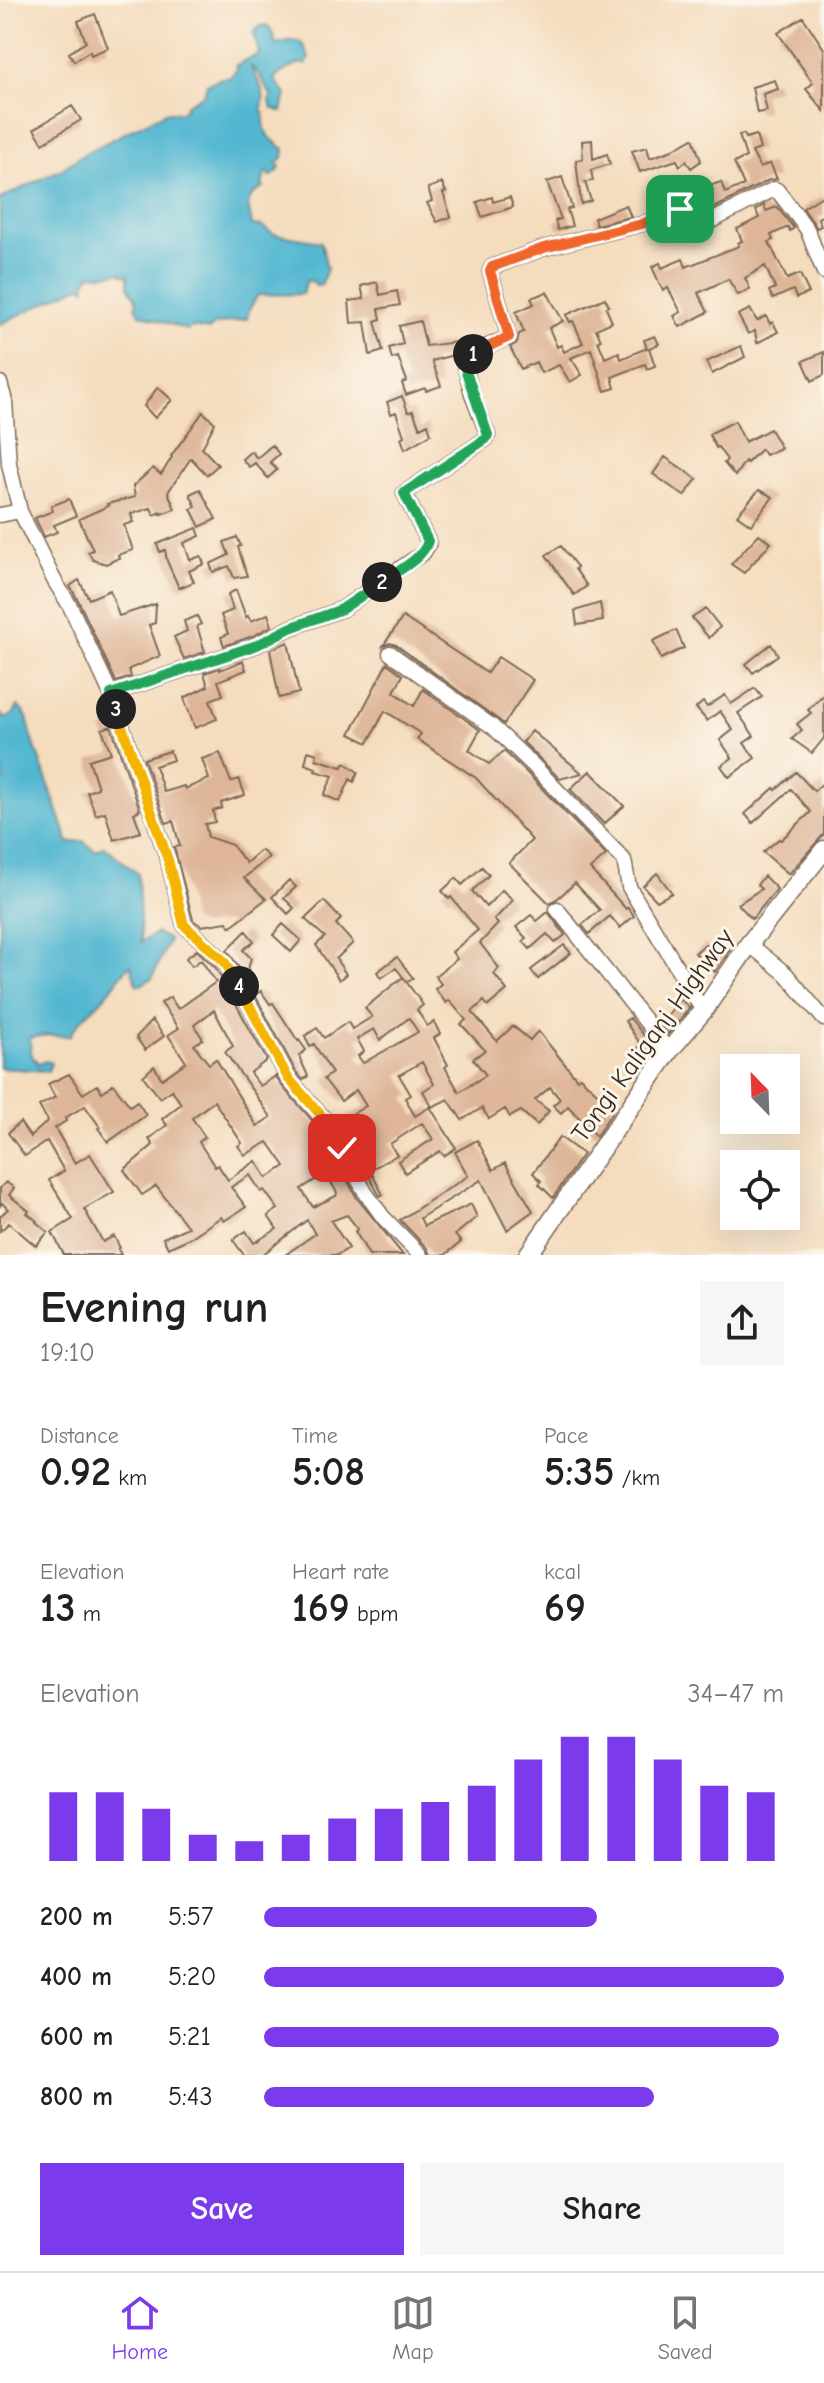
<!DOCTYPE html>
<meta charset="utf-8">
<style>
:root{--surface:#fff;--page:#f6f6f6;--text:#202124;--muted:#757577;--line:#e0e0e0;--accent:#7c3aed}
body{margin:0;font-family:"Comic Neue",sans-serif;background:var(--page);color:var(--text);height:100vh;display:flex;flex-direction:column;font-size:30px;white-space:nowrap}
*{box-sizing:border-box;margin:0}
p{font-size:26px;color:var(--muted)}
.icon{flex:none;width:44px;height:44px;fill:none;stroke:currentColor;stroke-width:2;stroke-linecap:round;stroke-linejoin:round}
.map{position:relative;height:1255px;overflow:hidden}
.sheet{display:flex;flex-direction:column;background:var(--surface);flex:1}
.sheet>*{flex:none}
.needle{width:52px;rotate:337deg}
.buttons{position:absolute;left:720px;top:1054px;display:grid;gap:16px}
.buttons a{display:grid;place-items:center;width:80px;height:80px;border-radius:0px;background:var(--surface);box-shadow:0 8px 32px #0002;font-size:40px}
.pin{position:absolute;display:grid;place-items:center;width:68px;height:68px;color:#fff;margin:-34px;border-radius:16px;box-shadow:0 4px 12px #0006}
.km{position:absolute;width:40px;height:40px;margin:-20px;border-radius:50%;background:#222;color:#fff;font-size:22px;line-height:40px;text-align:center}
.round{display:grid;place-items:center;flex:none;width:84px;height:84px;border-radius:0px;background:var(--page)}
.headline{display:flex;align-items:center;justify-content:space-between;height:136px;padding:0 40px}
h1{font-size:44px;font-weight:600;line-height:60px}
.metrics{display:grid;grid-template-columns:repeat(3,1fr);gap:12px;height:136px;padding:8px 40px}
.metrics div{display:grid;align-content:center}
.metrics b{font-size:40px;font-weight:600}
.metrics small{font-size:22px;font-weight:400}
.metrics p{font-size:22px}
.chart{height:224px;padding:16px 40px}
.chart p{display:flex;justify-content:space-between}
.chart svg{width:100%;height:144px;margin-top:8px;stroke:var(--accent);stroke-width:6}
.action{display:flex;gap:16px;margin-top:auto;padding:16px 40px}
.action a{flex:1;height:92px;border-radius:0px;background:var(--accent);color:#fff;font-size:32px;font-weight:600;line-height:92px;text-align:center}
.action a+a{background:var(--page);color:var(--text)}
ul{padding:0 40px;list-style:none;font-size:26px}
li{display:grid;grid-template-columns:128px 96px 1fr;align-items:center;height:60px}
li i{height:20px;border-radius:10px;background:var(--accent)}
.menu{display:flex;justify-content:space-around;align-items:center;height:112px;border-top:2px solid var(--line);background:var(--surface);font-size:22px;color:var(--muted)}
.menu a{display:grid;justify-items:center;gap:4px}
.menu .selected{color:var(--accent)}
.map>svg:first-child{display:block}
.water{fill:#52b7d1;stroke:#467078;stroke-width:2}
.building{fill:#deb597;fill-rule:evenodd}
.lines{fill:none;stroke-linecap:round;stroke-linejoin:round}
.minor-casing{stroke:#7c6856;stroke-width:17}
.major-casing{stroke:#7c6856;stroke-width:21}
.minor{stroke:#fff;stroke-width:14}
.major{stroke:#fff;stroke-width:18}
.split-1-casing{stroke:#fff;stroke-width:16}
.split-2-casing{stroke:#fff;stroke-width:16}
.split-3-casing{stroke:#fff;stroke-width:16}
.split-4-casing{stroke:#fff;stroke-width:16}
.split-5-casing{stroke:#fff;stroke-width:16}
.split-1{stroke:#f0652b;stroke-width:10}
.split-2{stroke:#22a559;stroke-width:10}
.split-3{stroke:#22a559;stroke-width:10}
.split-4{stroke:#f5b400;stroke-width:10}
.split-5{stroke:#f5b400;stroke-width:10}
.labels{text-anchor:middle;stroke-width:6;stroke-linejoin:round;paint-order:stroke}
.street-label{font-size:26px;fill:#3b2a1e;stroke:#fbf7ec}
</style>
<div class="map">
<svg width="824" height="1255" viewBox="0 0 824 1255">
<rect width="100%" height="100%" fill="#fbf7ec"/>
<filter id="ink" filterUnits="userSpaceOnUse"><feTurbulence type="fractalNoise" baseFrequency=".0125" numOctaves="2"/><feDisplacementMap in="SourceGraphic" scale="16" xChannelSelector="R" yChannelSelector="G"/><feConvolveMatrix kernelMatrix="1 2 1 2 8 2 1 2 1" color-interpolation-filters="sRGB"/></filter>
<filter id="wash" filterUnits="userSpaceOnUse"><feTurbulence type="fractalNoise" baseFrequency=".006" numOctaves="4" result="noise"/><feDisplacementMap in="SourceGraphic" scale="32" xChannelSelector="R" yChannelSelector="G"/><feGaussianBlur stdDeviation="1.8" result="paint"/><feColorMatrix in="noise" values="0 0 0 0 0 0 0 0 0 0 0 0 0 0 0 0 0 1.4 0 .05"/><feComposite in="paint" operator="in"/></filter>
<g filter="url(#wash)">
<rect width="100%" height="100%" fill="#f4dcbd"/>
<path class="water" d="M 267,25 L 271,29 L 276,44 C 296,39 303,36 309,59 L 306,65 L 302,63 C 292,65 282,72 274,79 L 286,94 L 282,112 L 272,108 L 270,102 L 271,94 C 262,85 262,73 251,67 C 259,85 268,91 261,111 L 264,113 C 263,135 267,136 284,149 L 283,158 L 277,163 L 280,167 L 278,171 L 270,177 L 268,173 L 265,173 L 262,185 L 264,187 L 252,195 L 248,205 L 252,225 L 261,226 L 274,234 L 321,242 L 327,269 L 321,285 L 316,286 L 314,282 L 307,280 L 302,294 L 258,295 L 249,310 L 247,319 L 214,325 L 209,330 L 191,327 L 187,330 L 140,314 L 136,306 L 137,301 L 128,286 L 128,276 L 119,272 L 101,275 L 91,274 L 85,283 L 86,288 L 80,286 L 0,324 L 0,199 L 62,169 L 87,152 L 166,112 L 180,112 L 186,108 L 185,105 L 204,94 L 207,84 L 222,78 L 229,78 L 237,70 L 236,65 L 259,54 L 254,32 L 261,26 Z
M 18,706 L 27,717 L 31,735 L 69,843 L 83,841 L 96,851 L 104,846 L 138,874 L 141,942 L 156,933 L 169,940 L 152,978 L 141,985 L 136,984 L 131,965 C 120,973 115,986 105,996 C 92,1011 80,1017 70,1036 L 47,1035 L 29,1038 L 32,1056 L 39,1064 L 46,1061 L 51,1063 L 48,1071 L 0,1068 L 0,783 L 5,780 L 0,763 L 0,713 L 5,719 L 14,714 Z"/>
<g id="blocks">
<path class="building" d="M 95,14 L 108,48 L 91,55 L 90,51 L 74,61 L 69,53 L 86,42 L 78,21 Z
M 803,17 L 824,49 L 824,111 L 806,89 L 813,83 L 778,33 Z
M 775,80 L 778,89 L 763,94 L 767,111 L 757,113 L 752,87 Z
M 72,106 L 81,120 L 43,143 L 34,129 Z
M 744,134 L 746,138 L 756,135 L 760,149 L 752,152 L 760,168 L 770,163 L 777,179 L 769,180 L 703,214 L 700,207 L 694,210 L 684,196 L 695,191 L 694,188 L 702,184 L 703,188 L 721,182 L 725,193 L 744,185 L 734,163 L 746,157 L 739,135 Z
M 693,138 L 701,161 L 691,168 L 686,161 L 680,166 L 677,160 L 640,172 L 632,151 L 647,147 L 650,158 L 670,151 Z
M 592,140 L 593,159 L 607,154 L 610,164 L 591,170 L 593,181 L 585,182 L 591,201 L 581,204 L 576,160 L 583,159 L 582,141 Z
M 562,177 L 572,208 L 567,209 L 572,226 L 558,230 L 555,221 L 561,219 L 547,182 Z
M 442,183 L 446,192 L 443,193 L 451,217 L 437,222 L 427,203 L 432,201 L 428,188 Z
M 824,195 L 824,215 L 818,218 L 821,226 L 817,228 L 803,208 Z
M 492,197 L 493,202 L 510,197 L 513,207 L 482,217 L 477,202 Z
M 626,205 L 631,217 L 596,225 L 594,218 Z
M 764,205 L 766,211 L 777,207 L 794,228 L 790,231 L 788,227 L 771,235 L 773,240 L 769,242 L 787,279 L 800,274 L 809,293 L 796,298 L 793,290 L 773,299 L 769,291 L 775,288 L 765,266 L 745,278 L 750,289 L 738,295 L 728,279 L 698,293 L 708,312 L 680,327 L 674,316 L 681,312 L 668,288 L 663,291 L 652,267 L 660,263 L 662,268 L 683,259 L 686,267 L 739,246 L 738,243 L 742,241 L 737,229 L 759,218 L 756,210 Z
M 377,282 L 380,295 L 397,291 L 400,305 L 379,309 L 381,319 L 375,321 L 383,351 L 370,355 L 365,322 L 351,323 L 349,301 L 364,299 L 361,286 Z
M 547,292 L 563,321 L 549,328 L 557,347 L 561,345 L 564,352 L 583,343 L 573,321 L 570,322 L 566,315 L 605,298 L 609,306 L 606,308 L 612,322 L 596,329 L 601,340 L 598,341 L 605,358 L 619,352 L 621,359 L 647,348 L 644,340 L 655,336 L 659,344 L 649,348 L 655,366 L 647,369 L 645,364 L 612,377 L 615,388 L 605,391 L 591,349 L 571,358 L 582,375 L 570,382 L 559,365 L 541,373 L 536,362 L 521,369 L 510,347 L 517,343 L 519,334 L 524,332 L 516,312 L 534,304 L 531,298 Z
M 750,309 L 757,321 L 766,316 L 770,324 L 773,322 L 778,332 L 757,343 L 755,331 L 748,334 L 738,315 Z
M 420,321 L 426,346 L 457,342 L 460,353 L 432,361 L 441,386 L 426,391 L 425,388 L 406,395 L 402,383 L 407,381 L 398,357 L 392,359 L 389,348 L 403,344 L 399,326 Z
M 741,346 L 745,357 L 712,374 L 706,362 Z
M 824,352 L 824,375 L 812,381 L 803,361 Z
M 158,387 L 172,400 L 155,418 L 144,406 Z
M 402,396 L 408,412 L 413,411 L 420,428 L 428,424 L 431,434 L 405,449 L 401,438 L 404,436 L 396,412 L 391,414 L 387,402 Z
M 203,412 L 215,423 L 202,448 L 218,465 L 207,475 L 191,458 L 168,492 L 175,509 L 161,514 L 161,512 L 154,515 L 151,508 L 131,514 L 133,522 L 124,525 L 133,550 L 118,555 L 119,558 L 106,564 L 93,560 L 88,552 L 93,550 L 79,519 L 108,506 L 107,504 L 135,497 L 133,486 L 153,468 L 161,475 L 172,457 L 171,456 Z
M 735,421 L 745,442 L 770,429 L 781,448 L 765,455 L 761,449 L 747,463 L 745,461 L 735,476 L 724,463 L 727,460 L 718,447 L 716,448 L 709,434 Z
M 272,445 L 279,454 L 270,462 L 277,470 L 268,478 L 255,463 L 249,467 L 242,459 L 251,451 L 257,458 Z
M 665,457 L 697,479 L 684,496 L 653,474 Z
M 200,489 L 216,519 L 200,527 L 191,509 L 196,507 L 190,494 Z
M 759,490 L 773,497 L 751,525 L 737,515 Z
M 69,499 L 76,516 L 54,525 L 57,532 L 44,537 L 35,518 L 53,511 L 51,506 Z
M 197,528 L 200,536 L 184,543 L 190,560 L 201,556 L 204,564 L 189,571 L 194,582 L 179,588 L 167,561 L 165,550 L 160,552 L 157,544 Z
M 759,534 L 771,543 L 744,573 L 731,564 Z
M 237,537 L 241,546 L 238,547 L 247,576 L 234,578 L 229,566 L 213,572 L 210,564 L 229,555 L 224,542 Z
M 561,546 L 577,567 L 575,569 L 587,586 L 574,595 L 546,555 Z
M 79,580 L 89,599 L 110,590 L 119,616 L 156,604 L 155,623 L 149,625 L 160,656 L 129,669 L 131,677 L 116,682 L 79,602 L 70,586 Z
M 236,590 L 246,617 L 248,616 L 251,621 L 268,614 L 272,626 L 253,636 L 224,646 L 221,637 L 228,634 L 221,615 L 233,610 L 228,594 Z
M 600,603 L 603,621 L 577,625 L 575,611 Z
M 706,609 L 720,627 L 709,638 L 692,618 Z
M 197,616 L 201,624 L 197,626 L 205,652 L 184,659 L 174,637 L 187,631 L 184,621 Z
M 403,617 L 487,673 L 498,657 L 533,680 L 504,724 L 396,645 L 390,643 L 383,646 Z
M 676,630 L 684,648 L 661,659 L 653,641 Z
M 288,642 L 299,693 L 279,698 L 270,650 Z
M 771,644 L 778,655 L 753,673 L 746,664 Z
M 243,661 L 246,670 L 218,681 L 223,695 L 210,700 L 217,719 L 195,728 L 184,698 L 208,686 L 204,673 L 220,668 L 220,670 Z
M 387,663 L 403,675 L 394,692 L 414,706 L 423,689 L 480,730 L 469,750 L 489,764 L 504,751 L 526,772 L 606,855 L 590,869 L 626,909 L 628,907 L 634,916 L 620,928 L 610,916 L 589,934 L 582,925 L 600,910 L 575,883 L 557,899 L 549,903 L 509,863 L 532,840 L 476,778 L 417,739 L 421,734 L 385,711 L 368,743 L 350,734 Z
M 755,688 L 762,697 L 738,713 L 754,736 L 744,743 L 755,758 L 729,777 L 721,766 L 732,758 L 720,740 L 733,730 L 720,711 L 707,721 L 696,708 L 703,702 L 707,707 L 725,695 L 731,704 Z
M 824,694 L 824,738 L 812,753 L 792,739 L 802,730 L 797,724 L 811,713 L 808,710 Z
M 111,726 L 140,810 L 134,813 L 141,832 L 114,840 L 105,812 L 96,815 L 87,792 L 98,788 L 89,760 L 111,753 L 102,729 Z
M 532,731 L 582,773 L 560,779 L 523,742 Z
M 170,751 L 173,760 L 155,766 L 164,792 L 184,786 L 185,789 L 209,779 L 202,759 L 220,753 L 231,782 L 239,779 L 245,795 L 221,803 L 222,808 L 213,811 L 215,822 L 205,824 L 208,837 L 232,845 L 246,863 L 261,850 L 269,857 L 244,878 L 266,899 L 230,927 L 227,922 L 201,926 L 193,920 L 174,847 L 180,846 L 173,821 L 166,823 L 144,759 Z
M 308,751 L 317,754 L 316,759 L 342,767 L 345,763 L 358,772 L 354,782 L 350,779 L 340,802 L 324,795 L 333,776 L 315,771 L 316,768 L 305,764 Z
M 590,771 L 624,806 L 604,824 L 570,789 Z
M 796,772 L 814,791 L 824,782 L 824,834 L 789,874 L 763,852 L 779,839 L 781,840 L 811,812 L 791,789 L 753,823 L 745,814 L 774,788 L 776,790 Z
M 482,867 L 489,875 L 472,891 L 486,907 L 502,890 L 513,900 L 494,920 L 498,924 L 480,943 L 499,968 L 494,974 L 507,990 L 488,1006 L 484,1001 L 472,1012 L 497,1041 L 513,1026 L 530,1040 L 538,1031 L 577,1079 L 580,1077 L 614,1109 L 596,1136 L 568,1106 L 561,1113 L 553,1105 L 560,1099 L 550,1087 L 535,1100 L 549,1111 L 537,1125 L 521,1111 L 510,1117 L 505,1109 L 489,1119 L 482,1108 L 462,1120 L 448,1099 L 432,1107 L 423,1091 L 434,1084 L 422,1062 L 399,1075 L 411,1095 L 405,1098 L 415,1116 L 430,1107 L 456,1148 L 444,1156 L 440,1151 L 405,1173 L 398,1161 L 433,1139 L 422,1123 L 390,1144 L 397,1155 L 370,1170 L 383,1195 L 380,1196 L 338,1122 L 366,1106 L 356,1090 L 341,1101 L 324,1079 L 332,1073 L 314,1044 L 310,1047 L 305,1036 L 317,1028 L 324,1038 L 348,1022 L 352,1029 L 372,1017 L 365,1008 L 403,977 L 423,1005 L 417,1010 L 427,1026 L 434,1022 L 440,1034 L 434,1038 L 448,1065 L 445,1067 L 459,1092 L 486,1075 L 473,1059 L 485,1050 L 461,1024 L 466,1020 L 449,1000 L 446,1003 L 435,989 L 441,984 L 435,976 L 457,959 L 452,952 L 478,930 L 451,897 L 449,899 L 442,891 L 456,878 L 462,885 ZM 409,1018 L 418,1032 L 363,1063 L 358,1056 L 364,1051 L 357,1039 L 374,1029 L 380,1040 Z
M 657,873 L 672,893 L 657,901 L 643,886 Z
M 764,876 L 777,889 L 752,919 L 738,904 L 761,889 L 757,885 Z
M 289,880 L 296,887 L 284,898 L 294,908 L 288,914 L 272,897 Z
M 324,901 L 341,919 L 336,924 L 353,943 L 336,959 L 346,974 L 339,980 L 316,945 L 325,937 L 305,919 Z
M 548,912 L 565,935 L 555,943 L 547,934 L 530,949 L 523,941 L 526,938 L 516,927 L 531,915 L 537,921 Z
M 283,924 L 301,940 L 291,952 L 273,935 Z
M 246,931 L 254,941 L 243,950 L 251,958 L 246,978 L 227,950 Z
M 705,944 L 718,956 L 726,946 L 730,950 L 715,972 L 695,953 Z
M 564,945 L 571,953 L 538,979 L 531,970 Z
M 197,950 L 216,968 L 267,1060 L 250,1073 L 260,1086 L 276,1076 L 281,1085 L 319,1128 L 357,1198 L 403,1255 L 369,1255 L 355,1231 L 358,1229 L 347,1215 L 331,1221 L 349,1248 L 337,1255 L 285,1255 L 315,1234 L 307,1220 L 262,1255 L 244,1255 L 233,1240 L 246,1231 L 254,1243 L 277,1229 L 268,1216 L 278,1209 L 264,1190 L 261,1192 L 250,1175 L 231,1187 L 246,1207 L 224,1221 L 221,1217 L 190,1238 L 168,1248 L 163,1238 L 188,1227 L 156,1186 L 142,1195 L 124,1170 L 153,1145 L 149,1139 L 167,1125 L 162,1119 L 181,1104 L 172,1090 L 160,1098 L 143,1076 L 154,1066 L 162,1079 L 186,1062 L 168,1035 L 179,1028 L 161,1003 L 170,997 L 178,1009 L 216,982 L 201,960 L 192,966 L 186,958 ZM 214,1010 L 233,1046 L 225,1052 L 271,1117 L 257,1126 L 216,1059 L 209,1064 L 194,1045 L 203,1039 L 194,1025 ZM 214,1101 L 242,1143 L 238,1146 L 245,1155 L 268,1142 L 285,1166 L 267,1178 L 256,1161 L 228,1180 L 218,1165 L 215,1167 L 199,1142 L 205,1137 L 192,1118 ZM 326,1173 L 337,1193 L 336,1196 L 313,1207 L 301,1189 Z
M 397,957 L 413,978 L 407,982 L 396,968 L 381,978 L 377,972 Z
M 261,991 L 270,1004 L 273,1003 L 298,1041 L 299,1040 L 306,1050 L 299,1056 L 308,1076 L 303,1080 L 296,1072 L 255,995 Z
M 680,999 L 690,1008 L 668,1034 L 661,1024 Z
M 630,1018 L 655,1050 L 643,1068 L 631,1055 L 641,1045 L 625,1021 Z
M 152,1020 L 164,1036 L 145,1050 L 136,1037 Z
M 69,1074 L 83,1094 L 97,1085 L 102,1092 L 113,1084 L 130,1106 L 137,1101 L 146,1115 L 108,1142 L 98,1128 L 100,1127 L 85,1106 L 65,1118 L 66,1121 L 55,1128 L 75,1163 L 90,1154 L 114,1192 L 84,1209 L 103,1242 L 114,1236 L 120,1248 L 118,1249 L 121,1255 L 64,1255 L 52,1232 L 73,1219 L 49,1180 L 64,1171 L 47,1141 L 25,1156 L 8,1133 L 20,1122 L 30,1137 L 48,1121 L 39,1106 L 55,1097 L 48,1084 Z
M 560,1137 L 583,1154 L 553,1198 L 539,1184 L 541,1181 L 533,1173 Z
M 477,1140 L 493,1170 L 505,1163 L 533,1211 L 507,1230 L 481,1180 L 420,1218 L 424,1226 L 471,1204 L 477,1217 L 455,1235 L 461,1242 L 445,1255 L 430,1255 L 427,1248 L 400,1220 L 468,1176 L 455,1152 Z
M 6,1182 L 14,1188 L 9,1195 L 29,1211 L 27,1213 L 37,1221 L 36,1222 L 48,1232 L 36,1246 L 9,1223 L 0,1231 L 0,1216 L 8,1209 L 2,1203 L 0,1206 L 0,1188 Z"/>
</g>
</g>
<g filter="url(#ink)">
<use href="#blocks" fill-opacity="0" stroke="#7c6856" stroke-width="2"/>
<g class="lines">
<defs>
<path id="minor" d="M 0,383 L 5,401 L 9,464 L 20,511 L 54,580 L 70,606 L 111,694 L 168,860 L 184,925 L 224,961 L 236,980 L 288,1078 L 327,1122 L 365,1192 L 383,1217 L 420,1255
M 0,515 L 20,511
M 390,653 L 493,727 L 533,765 L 624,860 L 629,887 L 703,1011
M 111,694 L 257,645 L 290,628 L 342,609 L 423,553 L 428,545 L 428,541 L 404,493 L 486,439 L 488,435 L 473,397 L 464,363 L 477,351 L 509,337 L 490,271 L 492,267 L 544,248 L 642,224 L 678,209 L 682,211 L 696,229 L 774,189 L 777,190 L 807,229 L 824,272
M 557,909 L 669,1051
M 749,944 L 786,974 L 824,1019"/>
<path id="major" d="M 528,1255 L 669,1051 L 703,1011 L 749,944 L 824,850"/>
</defs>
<use href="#minor" class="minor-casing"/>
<use href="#major" class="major-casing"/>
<use href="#minor" class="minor"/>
<use href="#major" class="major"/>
</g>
</g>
<g class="lines" filter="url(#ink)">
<defs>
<path id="split-1" d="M 473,354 L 509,337 L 490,271 L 492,267 L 544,248 L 642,224 L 680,209"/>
<path id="split-2" d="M 382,582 C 397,571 423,559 428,541 L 404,493 L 486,439 L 488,435 L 466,372 L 464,363 L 473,354"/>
<path id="split-3" d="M 116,709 L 111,694 L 257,645 L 290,628 L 342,609 L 382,582"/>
<path id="split-4" d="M 116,709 L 168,860 L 184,925 L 224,961 L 239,986"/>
<path id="split-5" d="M 239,986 L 288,1078 L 327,1122 L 342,1148"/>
</defs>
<use href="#split-1" class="split-1-casing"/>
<use href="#split-2" class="split-2-casing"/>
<use href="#split-3" class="split-3-casing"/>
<use href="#split-4" class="split-4-casing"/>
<use href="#split-5" class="split-5-casing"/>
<use href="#split-1" class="split-1"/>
<use href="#split-2" class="split-2"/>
<use href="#split-3" class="split-3"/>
<use href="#split-4" class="split-4"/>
<use href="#split-5" class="split-5"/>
</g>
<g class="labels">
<g class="street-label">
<text transform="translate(652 1035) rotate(-54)" y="9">Tongi Kaliganj Highway</text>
</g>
</g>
</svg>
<div class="buttons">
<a><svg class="needle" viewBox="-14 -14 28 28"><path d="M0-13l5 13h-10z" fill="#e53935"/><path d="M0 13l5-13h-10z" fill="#757577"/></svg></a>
<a><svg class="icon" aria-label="locate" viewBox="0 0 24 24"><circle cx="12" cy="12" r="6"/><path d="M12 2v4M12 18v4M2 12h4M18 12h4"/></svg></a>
</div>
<div class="pin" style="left:680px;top:209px;background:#1e9e55"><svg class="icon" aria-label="arrive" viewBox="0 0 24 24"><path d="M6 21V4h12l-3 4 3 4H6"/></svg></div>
<div class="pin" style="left:342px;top:1148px;background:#d93025"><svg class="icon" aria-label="check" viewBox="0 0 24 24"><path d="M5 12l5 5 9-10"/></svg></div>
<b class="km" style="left:473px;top:354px">1</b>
<b class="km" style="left:382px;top:582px">2</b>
<b class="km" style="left:116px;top:709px">3</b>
<b class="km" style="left:239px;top:986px">4</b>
</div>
<section class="sheet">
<div class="headline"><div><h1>Evening run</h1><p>19:10</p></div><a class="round"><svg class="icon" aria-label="share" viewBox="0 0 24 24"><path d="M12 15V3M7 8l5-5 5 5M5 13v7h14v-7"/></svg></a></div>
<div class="metrics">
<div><p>Distance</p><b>0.92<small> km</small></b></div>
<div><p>Time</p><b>5:08</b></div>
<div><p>Pace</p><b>5:35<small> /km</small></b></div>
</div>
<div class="metrics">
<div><p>Elevation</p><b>13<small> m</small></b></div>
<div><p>Heart rate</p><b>169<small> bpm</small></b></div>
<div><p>kcal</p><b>69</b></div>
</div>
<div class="chart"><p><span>Elevation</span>34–47 m</p>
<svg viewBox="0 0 160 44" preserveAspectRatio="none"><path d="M5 44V23M15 44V23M25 44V28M35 44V36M45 44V38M55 44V36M65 44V31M75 44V28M85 44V26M95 44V21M105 44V13M115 44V6M125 44V6M135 44V13M145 44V21M155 44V23"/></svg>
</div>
<ul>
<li><b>200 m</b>5:57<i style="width:64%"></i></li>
<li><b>400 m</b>5:20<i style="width:100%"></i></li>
<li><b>600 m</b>5:21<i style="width:99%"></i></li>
<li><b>800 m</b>5:43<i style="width:75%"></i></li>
</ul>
<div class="action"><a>Save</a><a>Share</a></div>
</section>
<nav class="menu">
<a class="selected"><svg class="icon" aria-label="home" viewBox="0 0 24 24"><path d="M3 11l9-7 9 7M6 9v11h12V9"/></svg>Home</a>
<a><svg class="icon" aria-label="map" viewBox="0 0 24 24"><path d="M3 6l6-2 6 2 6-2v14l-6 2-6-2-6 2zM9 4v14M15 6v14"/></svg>Map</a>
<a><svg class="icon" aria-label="saved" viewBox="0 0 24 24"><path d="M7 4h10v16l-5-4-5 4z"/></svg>Saved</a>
</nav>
